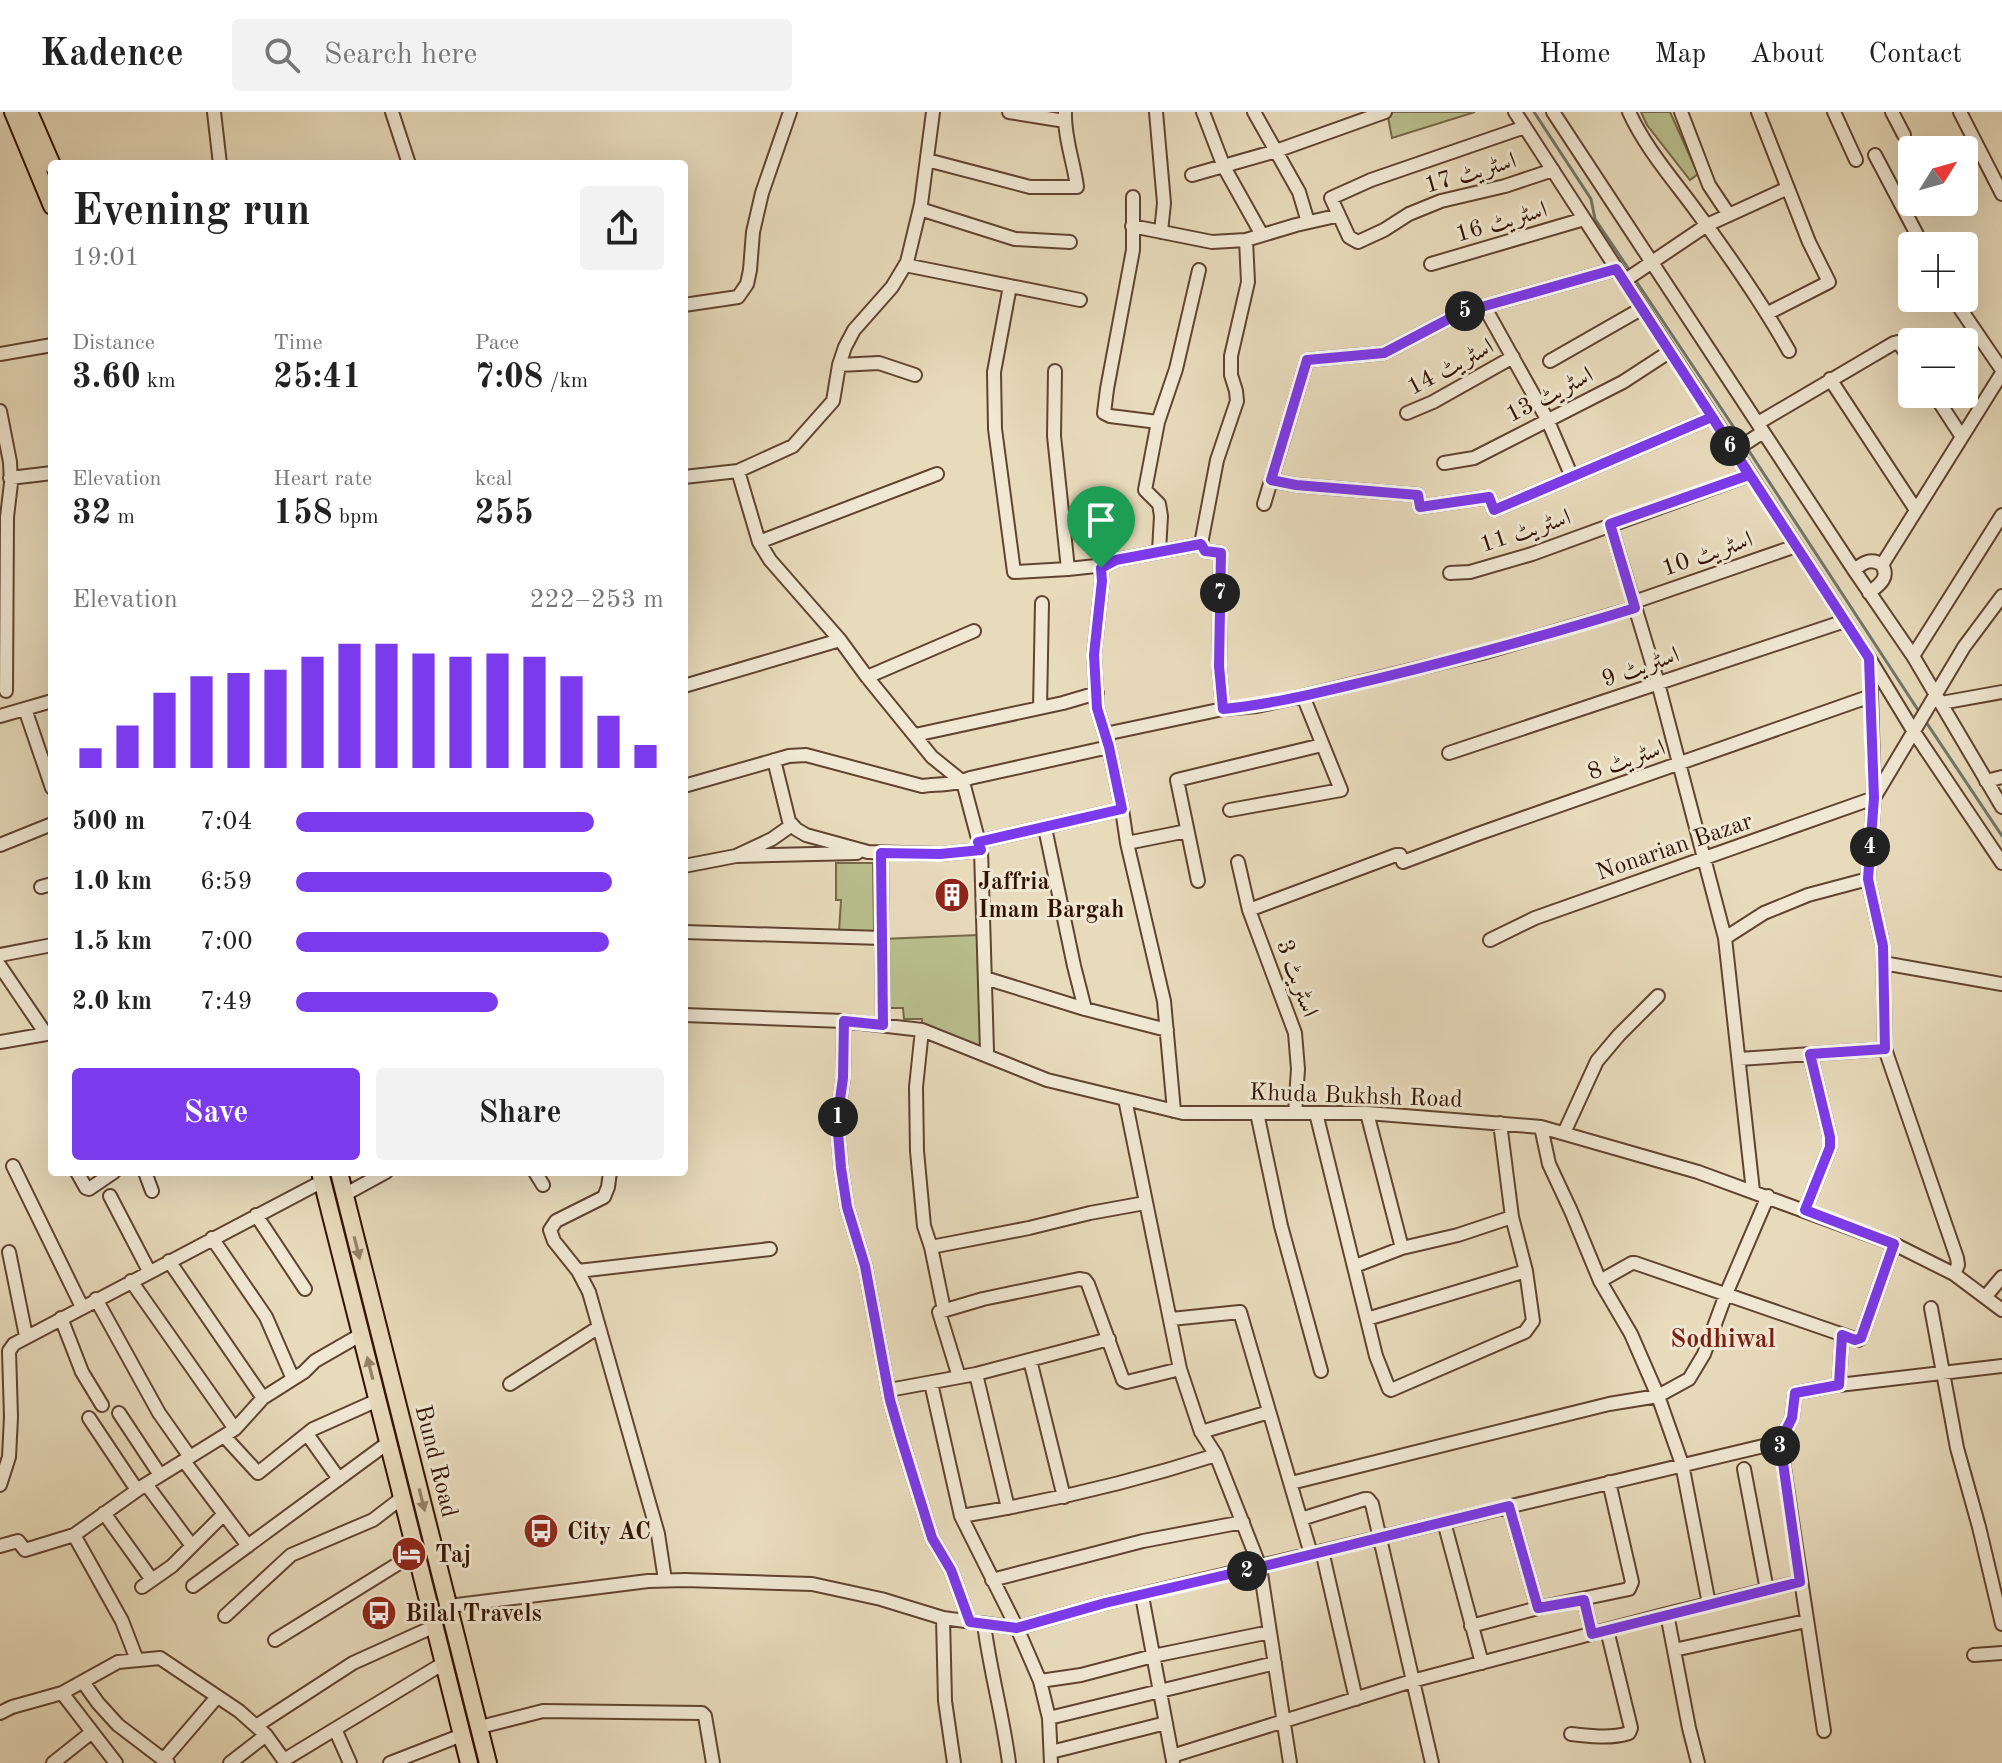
<!DOCTYPE html>
<meta charset="utf-8">
<style>
:root{--surface:#fff;--page:#f2f2f2;--text:#222;--muted:#767676;--line:#e0e0e0;--accent:#7c3aed}
body{margin:0;font-family:"Old Standard TT",Amiri,serif;background:var(--page);color:var(--text);height:100vh;display:flex;flex-direction:column;font-size:30px;white-space:nowrap}
*{box-sizing:border-box;margin:0}
p{font-size:26px;color:var(--muted)}
.icon{flex:none;width:44px;height:44px;fill:none;stroke:currentColor;stroke-width:2;stroke-linecap:round;stroke-linejoin:round}
.map{position:relative;flex:1;overflow:hidden}
.panel{position:absolute;left:48px;top:48px;width:640px;height:1016px;display:flex;flex-direction:column;background:var(--surface);border-radius:8px;box-shadow:0 8px 32px #0002}
.panel>*{flex:none}
.needle{width:52px;rotate:53deg}
.fabs{position:absolute;left:1898px;top:24px;display:grid;gap:16px}
.fabs a{display:grid;place-items:center;width:80px;height:80px;border-radius:8px;background:var(--surface);box-shadow:0 8px 32px #0002;font-size:40px}
.pin{position:absolute;display:grid;place-items:center;width:68px;height:68px;color:#fff;margin:-82px -34px;border-radius:50% 50% 50% 0;rotate:-45deg;box-shadow:0 0 8px #0007}
.pin .icon{rotate:45deg}
.km{position:absolute;width:40px;height:40px;margin:-20px;border-radius:50%;background:#222;color:#fff;font-size:22px;line-height:40px;text-align:center}
.round{display:grid;place-items:center;flex:none;width:84px;height:84px;border-radius:8px;background:var(--page)}
.overview{display:flex;align-items:center;justify-content:space-between;height:136px;padding:0 24px}
h1{font-size:44px;font-weight:700;line-height:60px}
.metrics{display:grid;grid-template-columns:repeat(3,1fr);gap:12px;height:136px;padding:8px 24px}
.metrics div{display:grid;align-content:center}
.metrics b{font-size:34px;font-weight:700}
.metrics small{font-size:22px;font-weight:400}
.metrics p{font-size:22px}
.chart{height:224px;padding:16px 24px}
.chart p{display:flex;justify-content:space-between}
.chart svg{width:100%;height:144px;margin-top:8px;stroke:var(--accent);stroke-width:6}
.action{display:flex;gap:16px;margin-top:auto;padding:16px 24px}
.action a{flex:1;height:92px;border-radius:8px;background:var(--accent);color:#fff;font-size:32px;font-weight:700;line-height:92px;text-align:center}
.action a+a{background:var(--page);color:var(--text)}
ul{padding:0 24px;list-style:none;font-size:26px}
li{display:grid;grid-template-columns:128px 96px 1fr;align-items:center;height:60px}
li i{height:20px;border-radius:10px;background:var(--accent)}
header{display:flex;align-items:center;gap:48px;box-sizing:border-box;height:112px;padding:0 40px;background:var(--surface);border-bottom:2px solid var(--line)}
header strong{font-size:38px}
nav{display:flex;gap:44px;margin-inline-start:auto;font-size:28px}
.search{width:560px;height:72px;background:var(--page);display:flex;align-items:center;gap:20px;box-sizing:border-box;padding:0 28px;border-radius:8px;color:var(--muted);font-size:30px}
.map>svg:first-child{display:block}
.green{fill:#b9bf8e;stroke:#766848;stroke-width:2}
.lines{fill:none;stroke-linecap:round;stroke-linejoin:round}
.stream{stroke:#6f776b;stroke-width:3}
.minor-casing{stroke:#604430;stroke-width:16}
.major-casing{stroke:#321201;stroke-width:20}
.minor{stroke:#f0e8d3;stroke-width:12}
.major{stroke:#e8dbbc;stroke-width:16}
.oneway{fill:#968168}
.route-casing{stroke:#fff;stroke-width:16}
.route{stroke:#7c3aed;stroke-width:10}
.labels{text-anchor:middle;stroke-width:6;stroke-linejoin:round;paint-order:stroke}
.street-label{font-size:24px;fill:#321201;stroke:#f0e8d3}
.poi-label{font-size:24px;font-weight:bold;fill:#321201;stroke:#f0e8d3;text-anchor:start}
.neighbourhood-label{font-size:26px;font-weight:bold;fill:#7a1f14;stroke:#f0e8d3}
</style>
<header>
<strong>Kadence</strong>
<div class="search"><svg class="icon" aria-label="search" viewBox="0 0 24 24"><circle cx="10" cy="10" r="6"/><path d="M15 15l6 6"/></svg>Search here</div>
<nav><a>Home</a><a>Map</a><a>About</a><a>Contact</a></nav>
</header>
<div class="map">
<svg width="2002" height="1651" viewBox="0 0 2002 1651">
<rect width="100%" height="100%" fill="#e8dbbc"/>
<filter id="stains"><feTurbulence type="fractalNoise" baseFrequency=".0025" numOctaves="4"/><feColorMatrix values="0 0 0 0 .2 0 0 0 0 .09 0 0 0 0 .02 0 0 0 .5 -.17"/></filter>
<radialGradient id="worn" r=".72"><stop offset=".6" stop-color="#630" stop-opacity="0"/><stop offset="1" stop-color="#630" stop-opacity=".3"/></radialGradient>
<path class="green" d="M 1387,0 L 1475,0 L 1392,26 Z
M 1641,0 L 1670,0 L 1698,62 L 1690,68 L 1647,13 Z
M 836,751 L 873,751 L 874,821 L 839,820 L 841,788 L 836,788 Z
M 978,823 L 983,942 L 922,918 L 922,907 L 904,907 L 903,896 L 888,896 L 882,827 Z"/>
<g class="lines">
<path class="stream" d="M 1534,0 L 1591,87 L 1595,107 L 1630,159
M 1634,166 L 1743,329
M 1747,336 L 1920,601
M 1924,607 L 2002,724"/>
<defs>
<path id="minor" d="M 214,0 L 220,52
M 392,0 L 409,52
M 1009,0 L 1065,9
M 1156,0 L 1164,91 L 1161,120
M 1203,0 L 1224,55 L 1262,123
M 1254,0 L 1299,80 L 1308,110
M 1515,0 L 1869,546 L 1914,620 L 2002,751
M 1553,0 L 1854,458 L 1913,544 L 2002,695
M 1629,0 C 1645,35 1671,65 1694,96 C 1728,142 1761,189 1789,239
M 1681,0 L 1709,73 L 1729,103
M 1758,0 L 1809,130 L 1829,170 L 1768,201
M 1834,0 L 1856,48
M 1892,0 L 1904,23
M 1960,0 L 2002,82
M 1525,15 L 1371,68 L 1331,86 L 1349,125 L 1358,130 L 1384,118 L 1409,102 L 1441,89 L 1505,74 L 1553,58
M 1875,43 L 1923,134
M 927,48 L 1030,75 L 1077,75 C 1074,51 1064,25 1065,0
M 1192,63 L 1276,39 L 1385,0
M 1133,85 L 1133,138 L 1107,277 L 1104,301 L 1110,304 L 1158,310
M 920,97 L 1015,127 L 1070,130
M 1132,114 L 1212,130 L 1246,128 L 1296,113 L 1336,104 L 1339,106
M 1431,152 L 1584,107
M 905,153 L 1080,188
M 1624,169 L 1707,113 L 1788,76
M 1010,174 L 994,260 L 995,317 L 1014,460 L 1068,457
M 1953,186 L 2002,258
M 684,193 L 738,185 L 747,172 L 750,158 L 753,120 L 762,81 L 790,0
M 1484,194 L 1547,307 L 1572,365
M 0,242 L 52,233
M 1550,249 L 1641,197
M 839,253 L 879,251 L 915,263
M 1055,259 L 1054,324 L 1068,457 L 1096,454 L 1101,456 L 1116,448 L 1201,432
M 1830,267 L 1916,398
M 1934,282 L 1962,325
M 0,299 L 10,350 L 11,371 L 7,405 L 6,579
M 1407,301 L 1433,290 L 1513,245
M 1758,311 L 1894,231 L 1898,230 L 1912,249
M 1734,339 L 1763,320
M 1444,351 L 1474,346 L 1623,270 L 1669,240
M 738,359 L 759,430 L 770,448 L 840,528 L 867,565 L 932,645 L 963,670 L 981,738 L 987,939
M 684,365 L 738,359 L 793,334 L 833,289 L 839,253 L 845,235 L 854,218 L 892,175 L 907,150 L 921,92 L 933,0
M 10,366 L 52,361
M 1271,368 L 1296,373 L 1418,383 L 1420,395 L 1489,385 L 1494,398 L 1712,305
M 1264,392 L 1307,248 L 1384,241 L 1460,201 L 1616,157
M 1610,412 L 1658,571 L 1725,826 L 1753,1079
M 759,430 L 937,362
M 1201,432 L 1217,348 L 1237,289 L 1236,279 L 1231,263 L 1231,244 L 1248,170 L 1246,128
M 1201,432 L 1205,439 L 1221,441 L 1219,554 L 1223,597
M 1159,439 L 1161,404 L 1159,392 L 1145,378 L 1158,310 L 1176,257 L 1199,158
M 1101,456 L 1102,469 L 1094,543 L 1097,596 L 1109,635 L 1122,697 L 1127,731 L 1164,889 L 1174,999
M 1854,458 C 1863,451 1871,445 1882,453 L 2002,261
M 1450,461 L 1470,460 L 1532,442 L 1749,363
M 1869,481 C 1879,473 1890,466 1882,453
M 1634,490 L 1796,434
M 1913,544 L 2002,403
M 1870,550 L 1874,686 L 1868,767 L 1883,834 L 1885,937 L 1957,1146 L 1958,1153 L 1954,1162
M 867,565 L 974,519
M 684,574 L 840,528
M 1941,591 L 2002,580
M 1040,596 L 1042,491
M 25,597 L 52,676
M 0,604 L 52,589
M 1105,622 L 1223,597 L 1257,594 L 1303,584 L 1482,541 L 1635,496
M 915,623 L 1063,591 L 1097,581
M 1449,641 L 1845,509
M 774,648 L 789,709 L 796,717 L 806,723 L 868,740 L 940,742 L 981,738
M 1986,669 L 2002,665
M 684,674 L 789,644 L 806,643 L 922,674 C 938,672 956,673 970,666 L 1109,635
M 1230,698 L 1341,678 L 1303,584
M 1045,716 L 1074,854 L 1085,897
M 978,730 L 1122,697
M 1127,731 L 1187,719
M 0,733 L 52,712
M 881,741 L 883,913
M 736,744 L 857,741
M 1238,750 L 1249,798 L 1295,921 L 1298,957 L 1295,1001
M 684,754 L 736,744 L 772,727 L 792,713
M 1198,769 L 1177,668 L 1322,633
M 41,775 L 52,772
M 1249,798 L 1396,743 L 1400,743 L 1403,750 L 1475,723 L 1871,584
M 684,820 L 882,826
M 1725,826 L 1764,801 L 1808,783 L 1868,767
M 1490,828 L 1535,806 L 1874,686 L 1964,535 L 2002,484
M 0,843 L 52,833
M 1883,851 L 2002,872
M 0,854 L 46,922
M 985,866 L 1085,897 L 1167,918
M 684,903 L 844,909 L 922,918 L 1047,968 L 1183,1001 L 1367,1001 L 1541,1015 L 1698,1060 L 1894,1132 L 1954,1162 L 2002,1198
M 844,909 L 843,966 L 837,1009 L 841,1056 L 847,1095 L 865,1154 L 890,1288 L 901,1326 L 932,1426 L 951,1458 L 970,1510
M 922,918 L 916,975 L 917,1039 L 924,1114 L 931,1135 L 944,1198
M 0,930 L 52,921
M 1739,947 L 1885,937
M 1125,987 L 1180,1257 L 1201,1320 L 1216,1343 L 1260,1455 L 1290,1651
M 1257,1001 L 1281,1114 L 1321,1259
M 1316,1001 L 1376,1244 L 1389,1277 L 1391,1278 L 1525,1220 L 1533,1209 L 1526,1159 L 1512,1105 L 1500,1011
M 1367,1001 L 1402,1136
M 1541,1015 L 1549,1052 L 1571,1099 L 1600,1169 L 1631,1222 L 1658,1284 L 1682,1352 L 1709,1492
M 1564,1021 L 1597,949 L 1619,923 L 1658,884
M 13,1054 L 82,1195
M 77,1060 L 86,1076 L 89,1077 L 114,1060
M 145,1060 L 152,1079
M 535,1060 L 543,1073
M 610,1060 L 608,1075 L 604,1085 L 556,1109 L 550,1118 L 554,1129 L 578,1159 L 589,1180 L 658,1422 L 665,1468
M 344,1083 L 386,1060
M 110,1084 L 149,1159
M 1805,1098 L 1830,1035 L 1830,1025 L 1810,942
M 256,1103 L 305,1177
M 212,1126 L 266,1205 L 293,1267
M 931,1135 L 1029,1116 L 1090,1101 L 1145,1091
M 9,1140 L 26,1224
M 169,1149 L 263,1286
M 1355,1154 L 1402,1136 L 1458,1123 L 1512,1105
M 578,1159 L 770,1137
M 131,1169 L 235,1317
M 1600,1169 L 1632,1151 L 1635,1151 L 1858,1228 L 1861,1226 L 1894,1132
M 1986,1184 L 2002,1165
M 96,1187 L 159,1301 L 190,1345
M 1931,1196 L 1957,1336 L 1979,1415 L 2002,1512
M 61,1206 L 82,1260 L 102,1293
M 1171,1207 L 1240,1200 L 1311,1442
M 1367,1207 L 1526,1159
M 1030,1248 L 1064,1385
M 976,1262 L 1008,1396
M 959,1265 L 939,1200 L 983,1187 L 1079,1167 L 1085,1168 L 1088,1172 L 1123,1268 L 1127,1270 L 1180,1257
M 931,1271 L 961,1404 L 1017,1516 L 1040,1569 L 1049,1606 L 1051,1651
M 510,1272 L 599,1215
M 1839,1273 L 1842,1223
M 889,1278 L 976,1262 L 1109,1227
M 119,1301 L 160,1363
M 89,1306 L 137,1378
M 1201,1320 L 1269,1300
M 307,1322 L 339,1367
M 224,1324 L 258,1361 L 313,1317 L 378,1288
M 184,1349 L 248,1434
M 1744,1357 L 1767,1478
M 1291,1371 L 1609,1292 L 1658,1284 L 1689,1267 L 1704,1242 L 1726,1182 L 1768,1084
M 146,1372 L 192,1434
M 0,1373 L 9,1345 L 11,1305 L 9,1239 L 14,1232 L 323,1069
M 1509,1394 L 1538,1496
M 104,1401 L 152,1468
M 961,1404 C 1047,1390 1132,1370 1216,1343
M 1301,1407 L 1365,1387 L 1368,1387 L 1372,1392 L 1432,1651
M 1444,1410 L 1482,1551
M 74,1423 L 122,1509 L 137,1548
M 0,1434 L 18,1429 L 25,1438 L 74,1423 L 143,1374 L 235,1317 L 263,1286 L 304,1260 L 315,1249 L 362,1222
M 1322,1439 L 1356,1587
M 992,1468 L 1143,1429 L 1243,1410
M 193,1474 L 389,1330
M 142,1475 L 172,1454 L 224,1402
M 1142,1484 L 1173,1649
M 1584,1488 L 1592,1522
M 449,1494 L 648,1469 L 685,1468 L 812,1472 L 881,1487 L 943,1506 L 1017,1516 L 1105,1491 L 1780,1330
M 1667,1502 L 1689,1616 L 1698,1651
M 225,1504 L 291,1443 L 373,1408 L 403,1385
M 943,1506 L 945,1589 L 954,1651
M 984,1512 C 990,1559 1003,1604 1009,1651
M 1471,1514 L 1538,1496 L 1629,1477 L 1632,1470 L 1609,1370
M 275,1528 L 417,1440
M 1674,1538 L 1806,1509
M 1974,1543 L 2002,1541
M 1040,1569 L 1081,1563 L 1153,1544 L 1270,1520
M 83,1570 L 98,1591 L 118,1613 L 168,1651
M 62,1581 L 116,1651
M 0,1601 L 12,1595 L 62,1581 L 118,1550 L 160,1546 L 239,1599 L 266,1623 L 286,1651
M 1049,1606 L 1275,1551
M 256,1614 L 353,1551 L 435,1514
M 480,1615 L 543,1599 L 702,1601 L 705,1604 L 713,1651
M 335,1617 L 350,1651
M 1824,1619 L 1780,1330 L 1792,1306 L 1795,1281 L 1839,1273 L 2002,1254
M 1571,1622 C 1591,1624 1610,1627 1629,1621 L 1631,1616 L 1607,1518
M 1051,1640 L 1166,1611
M 1172,1644 L 1412,1569 L 1667,1502 L 1800,1470
M 164,1647 L 217,1585
M 284,1648 L 444,1551
M 53,1651 L 92,1620
M 230,1651 L 266,1623
M 390,1651 L 462,1623"/>
<path id="major" d="M 13,0 L 52,94
M 29,0 L 52,53
M 320,1060 L 469,1651
M 339,1060 L 488,1651"/>
</defs>
<use href="#minor" class="minor-casing"/>
<use href="#major" class="major-casing"/>
<use href="#minor" class="minor"/>
<use href="#major" class="major"/>
</g>
<defs><path id="oneway-solid" d="M-6-.8H1V-3.2L6.5 0L1 3.2V.8H-6Z" transform="scale(2)"/></defs>
<g class="oneway">
<use href="#oneway-solid" transform="translate(357 1136) rotate(76)"/>
<use href="#oneway-solid" transform="translate(370 1256) rotate(-104)"/>
<use href="#oneway-solid" transform="translate(422 1388) rotate(76)"/>
</g>
<g class="lines">
<defs>
<path id="route" d="M 1101,456 L 1102,469 L 1094,543 L 1097,596 L 1109,635 L 1122,697 L 978,730 L 981,738 L 940,742 L 881,741 L 883,913 L 844,909 L 843,966 L 837,1009 L 841,1056 L 847,1095 L 865,1154 L 890,1288 L 901,1326 L 932,1426 L 951,1458 L 970,1510 L 1017,1516 L 1105,1491 L 1260,1455 L 1509,1394 L 1538,1496 L 1584,1488 L 1592,1522 L 1800,1470 L 1780,1330 L 1792,1306 L 1795,1281 L 1839,1273 L 1842,1223 L 1855,1228 L 1861,1226 L 1894,1132 L 1805,1098 L 1830,1035 L 1830,1025 L 1810,942 L 1885,937 L 1883,834 L 1868,767 L 1874,686 L 1869,546 L 1616,157 L 1460,201 L 1384,241 L 1307,248 L 1271,368 L 1296,373 L 1418,383 L 1420,395 L 1489,385 L 1494,398 L 1712,305 L 1749,363 L 1610,412 L 1635,496 C 1551,522 1466,545 1380,566 C 1328,578 1276,592 1223,597 L 1219,554 L 1221,441 L 1205,439 L 1201,432 L 1116,448 L 1101,456"/>
</defs>
<use href="#route" class="route-casing"/>
<use href="#route" class="route"/>
</g>
<defs>
<symbol id="building-disc" viewBox="-11 -11 22 22"><circle r="9.5" fill="#8f2418" stroke="#f0e8d3"/><path d="M-4-6H4V6H1V3H-1V6H-4ZM-2.5-4.3h1.7v1.8h-1.7ZM.8-4.3h1.7v1.8H.8ZM-2.5-1h1.7V.8h-1.7ZM.8-1h1.7V.8H.8Z" fill="#fff"/></symbol>
<symbol id="bus-disc" viewBox="-11 -11 22 22"><circle r="9.5" fill="#8f2418" stroke="#f0e8d3"/><path d="M-5-6H5V4H4V6H2V4H-2V6H-4V4H-5ZM-3.5-4V0h7V-4ZM-3.5 1.2v1.5H-2V1.2ZM2 1.2v1.5H3.5V1.2Z" fill="#fff"/></symbol>
<symbol id="hotel-disc" viewBox="-11 -11 22 22"><circle r="9.5" fill="#8f2418" stroke="#f0e8d3"/><path d="M-6-4.5h1.5V1H6V5H4.5V3h-9V5H-6ZM-4 0a1.8 1.8 0 1 1 3.6 0ZM.5 0V-2.5h3Q6-2.5 6 0Z" fill="#fff"/></symbol>
</defs>
<g fill-rule="evenodd">
<use href="#building-disc" x="932" y="763" width="40" height="40"/>
<use href="#bus-disc" x="521" y="1399" width="40" height="40"/>
<use href="#hotel-disc" x="389" y="1422" width="40" height="40"/>
<use href="#bus-disc" x="359" y="1481" width="40" height="40"/>
</g>
<g class="labels">
<g class="street-label">
<text transform="translate(1470 60) rotate(-16)" y="8">اسٹریٹ 17</text>
<text transform="translate(1501 109) rotate(-16)" y="8">اسٹریٹ 16</text>
<text transform="translate(1450 254) rotate(-28)" y="8">اسٹریٹ 14</text>
<text transform="translate(1549 282) rotate(-27)" y="8">اسٹریٹ 13</text>
<text transform="translate(1525 418) rotate(-18)" y="8">اسٹریٹ 11</text>
<text transform="translate(1707 441) rotate(-19)" y="8">اسٹریٹ 10</text>
<text transform="translate(1640 554) rotate(-19)" y="8">اسٹریٹ 9</text>
<text transform="translate(1626 647) rotate(-19)" y="8">اسٹریٹ 8</text>
<text transform="translate(1674 734) rotate(-19)" y="8">Nonarian Bazar</text>
<text transform="translate(1298 866) rotate(70)" y="8">اسٹریٹ 3</text>
<text transform="translate(1356 983) rotate(2)" y="8">Khuda Bukhsh Road</text>
<text transform="translate(437 1349) rotate(76)" y="8">Bund Road</text>
</g>
<g class="poi-label">
<text x="978" y="777">Jaffria<tspan x="978" dy="28">Imam Bargah</tspan></text>
<text x="567" y="1427">City AC</text>
<text x="435" y="1450">Taj</text>
<text x="405" y="1509">Bilal Travels</text>
</g>
<g class="neighbourhood-label">
<text x="1723" y="1235">Sodhiwal</text>
</g>
</g>
<rect width="100%" height="100%" filter="url(#stains)"/>
<rect width="100%" height="100%" fill="url(#worn)"/>
</svg>
<div class="fabs">
<a><svg class="needle" viewBox="-14 -14 28 28"><path d="M0-13l5 13h-10z" fill="#e53935"/><path d="M0 13l5-13h-10z" fill="#767676"/></svg></a>
<a>+</a>
<a>−</a>
</div>
<div class="pin" style="left:1101px;top:456px;background:#1e9e55"><svg class="icon" aria-label="arrive" viewBox="0 0 24 24"><path d="M6 21V4h12l-3 4 3 4H6"/></svg></div>
<b class="km" style="left:838px;top:1005px">1</b>
<b class="km" style="left:1247px;top:1459px">2</b>
<b class="km" style="left:1780px;top:1334px">3</b>
<b class="km" style="left:1870px;top:735px">4</b>
<b class="km" style="left:1465px;top:199px">5</b>
<b class="km" style="left:1730px;top:334px">6</b>
<b class="km" style="left:1220px;top:481px">7</b>
<section class="panel">
<div class="overview"><div><h1>Evening run</h1><p>19:01</p></div><a class="round"><svg class="icon" aria-label="share" viewBox="0 0 24 24"><path d="M12 15V3M7 8l5-5 5 5M5 13v7h14v-7"/></svg></a></div>
<div class="metrics">
<div><p>Distance</p><b>3.60<small> km</small></b></div>
<div><p>Time</p><b>25:41</b></div>
<div><p>Pace</p><b>7:08<small> /km</small></b></div>
</div>
<div class="metrics">
<div><p>Elevation</p><b>32<small> m</small></b></div>
<div><p>Heart rate</p><b>158<small> bpm</small></b></div>
<div><p>kcal</p><b>255</b></div>
</div>
<div class="chart"><p><span>Elevation</span>222–253 m</p>
<svg viewBox="0 0 160 44" preserveAspectRatio="none"><path d="M5 44V38M15 44V31M25 44V21M35 44V16M45 44V15M55 44V14M65 44V10M75 44V6M85 44V6M95 44V9M105 44V10M115 44V9M125 44V10M135 44V16M145 44V28M155 44V37"/></svg>
</div>
<ul>
<li><b>500 m</b>7:04<i style="width:81%"></i></li>
<li><b>1.0 km</b>6:59<i style="width:86%"></i></li>
<li><b>1.5 km</b>7:00<i style="width:85%"></i></li>
<li><b>2.0 km</b>7:49<i style="width:55%"></i></li>
</ul>
<div class="action"><a>Save</a><a>Share</a></div>
</section>
</div>
